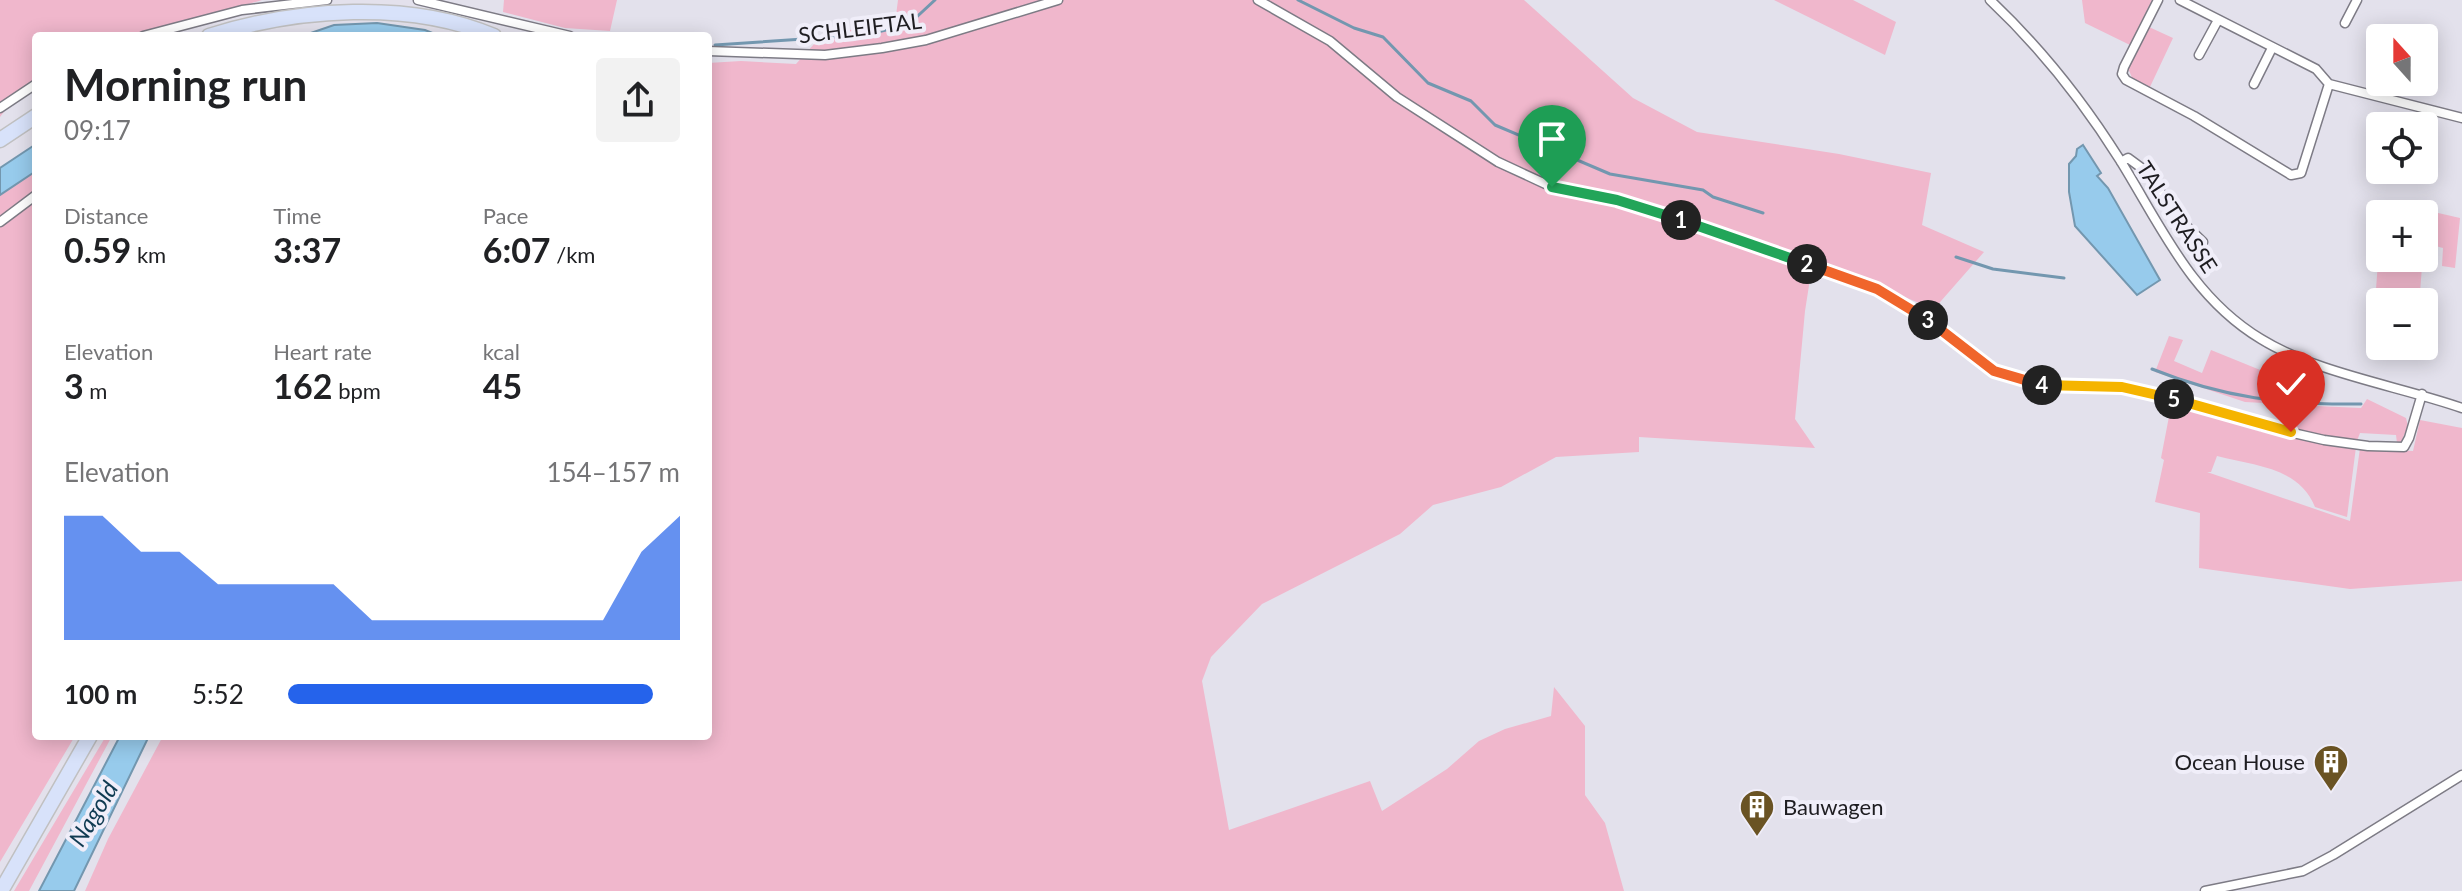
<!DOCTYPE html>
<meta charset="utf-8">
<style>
:root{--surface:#fff;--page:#f2f2f2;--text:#202124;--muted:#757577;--accent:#2563eb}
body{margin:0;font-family:Lato,sans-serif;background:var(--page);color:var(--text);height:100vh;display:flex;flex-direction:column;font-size:30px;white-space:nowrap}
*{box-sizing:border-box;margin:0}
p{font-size:26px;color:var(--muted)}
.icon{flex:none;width:44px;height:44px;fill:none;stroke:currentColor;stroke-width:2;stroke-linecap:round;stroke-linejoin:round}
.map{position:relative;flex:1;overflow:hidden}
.details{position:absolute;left:32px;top:32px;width:680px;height:708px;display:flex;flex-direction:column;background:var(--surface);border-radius:8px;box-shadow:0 4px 20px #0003}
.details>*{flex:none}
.needle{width:52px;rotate:339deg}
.buttons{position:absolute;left:2366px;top:24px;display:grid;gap:16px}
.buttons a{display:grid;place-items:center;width:72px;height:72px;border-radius:8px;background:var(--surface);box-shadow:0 4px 20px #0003;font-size:40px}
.pin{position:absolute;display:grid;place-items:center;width:68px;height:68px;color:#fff;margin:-82px -34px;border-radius:50% 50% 50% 0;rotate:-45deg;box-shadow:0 0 8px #0007}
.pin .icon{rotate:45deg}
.km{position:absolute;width:40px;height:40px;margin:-20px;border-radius:50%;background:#222;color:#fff;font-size:22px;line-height:40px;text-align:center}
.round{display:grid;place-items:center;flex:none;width:84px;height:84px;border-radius:8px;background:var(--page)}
.headline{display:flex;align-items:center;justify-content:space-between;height:136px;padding:0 32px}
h1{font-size:44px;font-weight:700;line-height:60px}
.figures{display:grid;grid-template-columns:repeat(3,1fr);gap:12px;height:136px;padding:8px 32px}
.figures div{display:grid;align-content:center}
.figures b{font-size:34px;font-weight:700}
.figures small{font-size:22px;font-weight:400}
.figures p{font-size:22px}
.chart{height:224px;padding:16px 32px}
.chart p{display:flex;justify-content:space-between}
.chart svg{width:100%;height:144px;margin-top:8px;fill:var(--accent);opacity:.7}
ul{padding:0 32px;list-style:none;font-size:26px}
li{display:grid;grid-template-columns:128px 96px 1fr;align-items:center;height:60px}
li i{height:20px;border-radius:10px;background:var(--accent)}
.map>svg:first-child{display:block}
.green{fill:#f0b7cc}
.water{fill:#97cbec;stroke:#7397af;stroke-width:2}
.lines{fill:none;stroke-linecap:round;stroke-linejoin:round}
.stream{stroke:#7397af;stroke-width:3}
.minor-casing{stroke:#7d7b85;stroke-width:11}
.primary-casing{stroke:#c0c0c1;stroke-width:17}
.minor{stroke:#fff;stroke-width:8}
.primary{stroke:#d8e2fa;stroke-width:14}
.split-1-casing{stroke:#fff;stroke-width:16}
.split-2-casing{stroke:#fff;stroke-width:16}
.split-3-casing{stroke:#fff;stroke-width:16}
.split-4-casing{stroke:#fff;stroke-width:16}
.split-5-casing{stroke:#fff;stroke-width:16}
.split-6-casing{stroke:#fff;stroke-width:16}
.split-1{stroke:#22a559;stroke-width:10}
.split-2{stroke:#22a559;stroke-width:10}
.split-3{stroke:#f0652b;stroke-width:10}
.split-4{stroke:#f0652b;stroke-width:10}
.split-5{stroke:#f5b400;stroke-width:10}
.split-6{stroke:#f5b400;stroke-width:10}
.labels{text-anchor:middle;stroke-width:8;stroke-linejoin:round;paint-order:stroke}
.street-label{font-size:22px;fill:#1e1d21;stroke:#f0eef9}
.poi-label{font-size:22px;fill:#1e1d21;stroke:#f0eef9;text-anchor:end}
.water-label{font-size:24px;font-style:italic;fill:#103b52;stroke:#f0eef9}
</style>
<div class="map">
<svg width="2462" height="891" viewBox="0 0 2462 891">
<rect width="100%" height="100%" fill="#e3e1ec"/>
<path class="green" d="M 0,0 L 262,0 L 142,36 L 36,36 L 36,85 L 16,96 L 0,117 Z
M 504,0 L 617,0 L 610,31 L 565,28 L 503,12 Z
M 898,0 L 1524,0 L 1633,98 L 1697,132 L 1839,154 L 1931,173 L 1922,225 L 1984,252 L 1934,309 L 1821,263 L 1810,279 L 1805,311 L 1795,419 L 1815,448 L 1639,437 L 1639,452 L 1556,457 L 1501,487 L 1433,505 L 1400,534 L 1262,604 L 1211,657 L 1202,681 L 1229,830 L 1370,781 L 1382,811 L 1447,769 L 1479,741 L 1505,729 L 1551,716 L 1554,687 L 1585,726 L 1585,795 L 1605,823 L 1624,891 L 85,891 L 108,839 L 163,736 L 708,736 L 708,63 L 741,61 L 796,64 L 823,34 L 895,23 Z
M 1774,0 L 1853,0 L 1896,22 L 1885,55 Z
M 2082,0 L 2152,0 L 2130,45 L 2085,23 Z
M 2149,27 L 2173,38 L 2149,89 L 2133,80 L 2128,68 Z
M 36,171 L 36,736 L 75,736 L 0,862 L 0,195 Z
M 2386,201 L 2460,218 L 2455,268 L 2442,266 L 2443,248 L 2424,243 L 2424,214 L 2384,214 Z
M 2378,262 L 2422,266 L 2420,293 L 2376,289 Z
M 2169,336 L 2183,340 L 2174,361 L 2202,373 L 2211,350 L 2275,376 L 2283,404 L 2245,402 L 2155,372 Z
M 2367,399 L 2406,418 L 2408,426 L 2401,442 L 2397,443 L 2396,435 L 2360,433 L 2357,441 L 2300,432 L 2294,426 L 2288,409 L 2294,405 L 2361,408 Z
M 2172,401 L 2356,447 L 2347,517 L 2315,507 C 2299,467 2255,466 2217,456 L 2211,472 L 2207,472 L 2350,521 L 2360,448 L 2413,451 L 2420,420 L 2462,428 L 2462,581 L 2350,589 L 2199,568 L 2200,513 L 2155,502 L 2164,460 L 2161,458 Z
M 106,736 L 112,736 L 29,891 L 14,891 Z"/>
<path class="water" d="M 377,23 L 425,30 L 440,36 L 302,36 L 334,25 Z
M 36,144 L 36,171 L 0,195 L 0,168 Z
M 2083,145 L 2101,173 L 2097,176 L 2108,188 L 2160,280 L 2137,295 L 2075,226 L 2069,192 L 2069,164 L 2076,156 L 2077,149 Z
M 120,736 L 149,736 L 74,891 L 39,891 Z"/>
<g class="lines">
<path class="stream" d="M 1298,0 L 1354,28 L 1383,37 L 1428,83 L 1471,101 L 1495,125 L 1610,174 L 1703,190 L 1713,197 L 1763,213
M 715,45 L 864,35 L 908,25 L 935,0
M 1956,257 L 1993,269 L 2064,278
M 2152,369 C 2224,398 2284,405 2361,404"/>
<defs>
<path id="minor" d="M 418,0 L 570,36
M 1258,0 L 1330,41 L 1397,97 L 1498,162 L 1552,187 L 1639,206 L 1877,289 L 1913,310 L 2001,375 L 2040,385 L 2122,387 L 2169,397 L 2262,426 L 2324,440 L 2368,446 L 2404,447 L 2409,438 L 2422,394
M 1990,0 C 2041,48 2083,101 2120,160 C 2161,226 2191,297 2261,339 C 2316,373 2399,386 2462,408
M 2158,0 L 2124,67 L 2122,74 L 2126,80 L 2194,116 L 2291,175 L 2301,173 L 2329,84
M 2180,0 L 2316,69 L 2329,84 L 2462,118
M 2345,23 L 2357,0
M 143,36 L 242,10 L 327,0
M 708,51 L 825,55 L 882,48 L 926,40 L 1058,0
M 2199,55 L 2218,20
M 2254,84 L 2272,48
M 0,108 L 36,84
M 2121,162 L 2128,158 L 2147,172 L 2177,217 L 2203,242
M 0,222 L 36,195
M 2205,891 L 2303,871 L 2333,855 L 2462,775"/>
<path id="primary" d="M 209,36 C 298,8 409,0 494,36
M 0,140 L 36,116
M 1,891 L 90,736"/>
</defs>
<use href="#minor" class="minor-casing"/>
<use href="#primary" class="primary-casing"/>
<use href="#minor" class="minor"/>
<use href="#primary" class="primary"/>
</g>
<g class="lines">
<defs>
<path id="split-1" d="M 1552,187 L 1617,200 L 1681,220"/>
<path id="split-2" d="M 1681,220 L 1807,264"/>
<path id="split-3" d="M 1807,264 L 1877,289 L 1928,320"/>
<path id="split-4" d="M 1928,320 L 1994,371 L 2042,385"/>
<path id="split-5" d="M 2042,385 L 2122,387 L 2174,399"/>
<path id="split-6" d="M 2174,399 L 2291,432"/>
</defs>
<use href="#split-1" class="split-1-casing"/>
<use href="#split-2" class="split-2-casing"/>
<use href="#split-3" class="split-3-casing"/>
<use href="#split-4" class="split-4-casing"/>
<use href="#split-5" class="split-5-casing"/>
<use href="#split-6" class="split-6-casing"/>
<use href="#split-1" class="split-1"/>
<use href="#split-2" class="split-2"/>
<use href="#split-3" class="split-3"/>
<use href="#split-4" class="split-4"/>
<use href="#split-5" class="split-5"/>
<use href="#split-6" class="split-6"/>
</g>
<defs>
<symbol id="building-pin" viewBox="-11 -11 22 30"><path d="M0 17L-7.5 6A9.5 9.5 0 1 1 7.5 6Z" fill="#6a5323" stroke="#f0eef9"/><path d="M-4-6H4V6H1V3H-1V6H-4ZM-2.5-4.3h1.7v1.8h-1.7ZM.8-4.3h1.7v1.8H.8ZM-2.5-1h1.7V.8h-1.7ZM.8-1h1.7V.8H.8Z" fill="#fff"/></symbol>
</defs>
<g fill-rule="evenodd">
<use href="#building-pin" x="2311" y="742" width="40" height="54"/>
<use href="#building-pin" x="1737" y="787" width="40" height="54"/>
</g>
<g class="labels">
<g class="street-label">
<text transform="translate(860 28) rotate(-7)" y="8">SCHLEIFTAL</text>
<text transform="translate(2177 217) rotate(57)" y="8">TALSTRASSE</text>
</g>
<g class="poi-label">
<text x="2305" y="770">Ocean House</text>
<text x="1783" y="815" text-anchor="start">Bauwagen</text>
</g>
<g class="water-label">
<text transform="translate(94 814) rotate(-59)" y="8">Nagold</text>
</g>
</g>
</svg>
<div class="buttons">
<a><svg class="needle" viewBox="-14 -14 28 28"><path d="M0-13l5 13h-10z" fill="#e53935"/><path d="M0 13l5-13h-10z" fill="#757577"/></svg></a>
<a><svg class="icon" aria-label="locate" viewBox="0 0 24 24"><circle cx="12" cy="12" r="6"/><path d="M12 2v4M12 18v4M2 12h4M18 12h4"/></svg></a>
<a>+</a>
<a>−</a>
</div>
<div class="pin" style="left:1552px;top:187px;background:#1e9e55"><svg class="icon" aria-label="arrive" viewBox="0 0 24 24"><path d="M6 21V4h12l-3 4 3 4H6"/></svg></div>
<div class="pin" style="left:2291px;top:432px;background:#d93025"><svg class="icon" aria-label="check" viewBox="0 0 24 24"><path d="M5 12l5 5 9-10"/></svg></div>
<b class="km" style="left:1681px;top:220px">1</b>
<b class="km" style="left:1807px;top:264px">2</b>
<b class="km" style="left:1928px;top:320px">3</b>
<b class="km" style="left:2042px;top:385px">4</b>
<b class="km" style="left:2174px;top:399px">5</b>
<section class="details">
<div class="headline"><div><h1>Morning run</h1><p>09:17</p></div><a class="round"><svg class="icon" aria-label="share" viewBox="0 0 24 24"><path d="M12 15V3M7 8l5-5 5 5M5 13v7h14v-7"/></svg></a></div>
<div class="figures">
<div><p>Distance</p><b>0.59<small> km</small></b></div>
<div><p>Time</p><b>3:37</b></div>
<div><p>Pace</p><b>6:07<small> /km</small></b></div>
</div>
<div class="figures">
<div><p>Elevation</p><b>3<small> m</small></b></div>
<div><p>Heart rate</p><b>162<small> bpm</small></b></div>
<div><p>kcal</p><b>45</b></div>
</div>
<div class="chart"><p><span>Elevation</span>154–157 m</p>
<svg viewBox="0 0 160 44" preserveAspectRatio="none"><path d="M0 44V6L10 6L20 17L30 17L40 27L50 27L60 27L70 27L80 38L90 38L100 38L110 38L120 38L130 38L140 38L150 17L160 6V44z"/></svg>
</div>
<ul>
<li><b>100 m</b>5:52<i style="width:93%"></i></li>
</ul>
</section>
</div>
